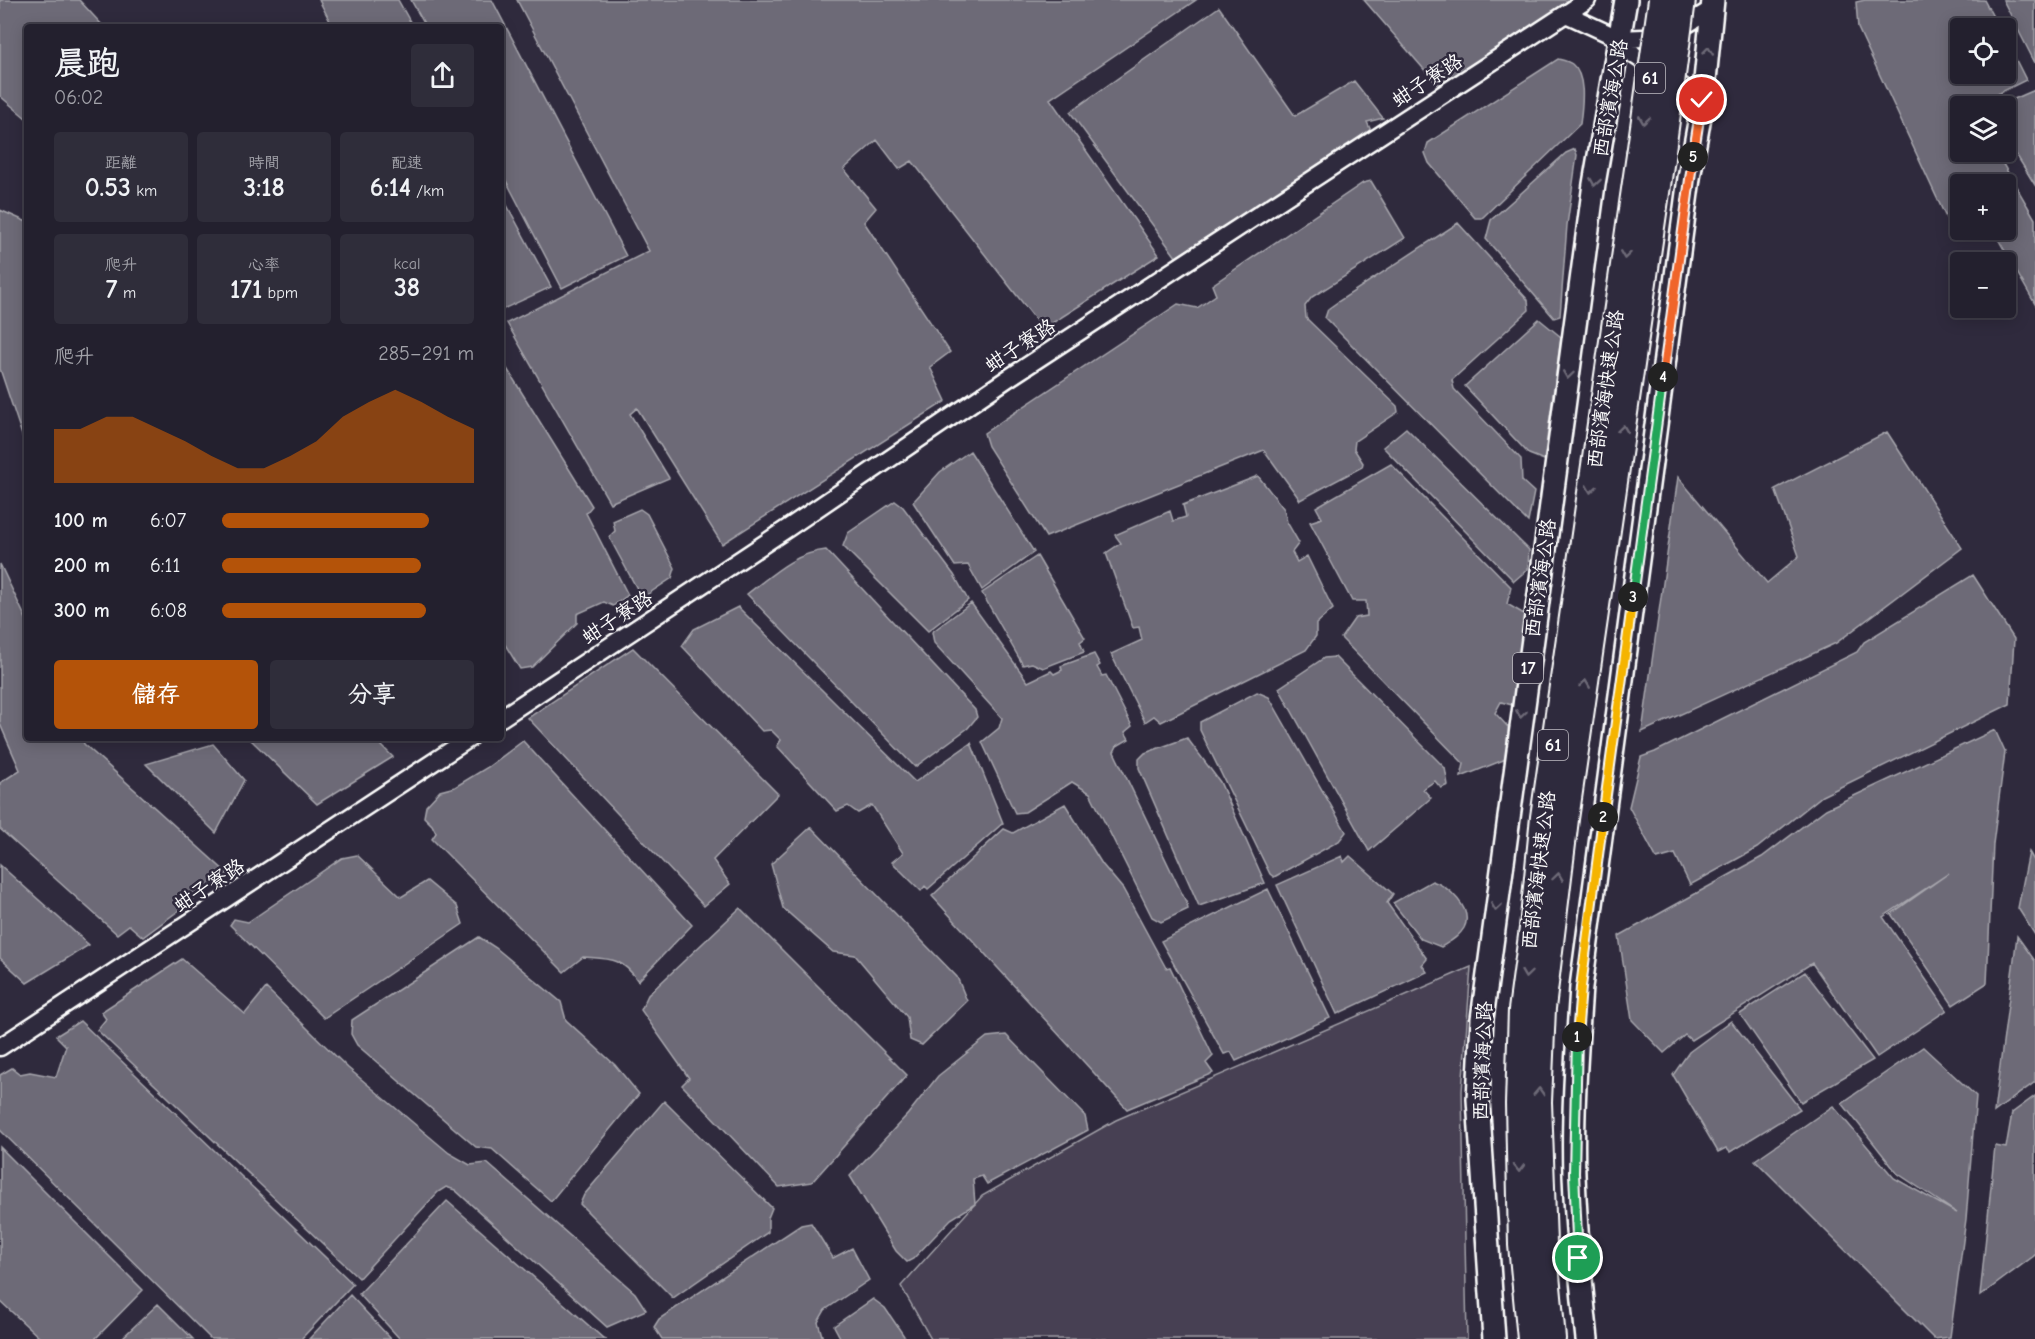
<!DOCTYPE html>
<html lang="zh-TW">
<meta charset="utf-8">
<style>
:root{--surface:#23202e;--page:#2f2d3a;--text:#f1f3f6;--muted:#a3a3aa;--line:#403e4a;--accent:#b45309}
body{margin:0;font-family:"Comic Neue","LXGW WenKai TC",sans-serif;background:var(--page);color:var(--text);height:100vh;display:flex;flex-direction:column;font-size:22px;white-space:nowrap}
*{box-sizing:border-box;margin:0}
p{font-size:20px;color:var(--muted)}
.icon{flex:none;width:33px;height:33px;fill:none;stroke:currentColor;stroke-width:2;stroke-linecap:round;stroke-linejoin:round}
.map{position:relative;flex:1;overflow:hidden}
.panel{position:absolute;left:24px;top:24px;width:480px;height:717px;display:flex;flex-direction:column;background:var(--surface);border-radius:6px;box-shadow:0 3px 15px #0003,0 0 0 2px var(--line)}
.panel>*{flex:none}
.fabs{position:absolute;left:1950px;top:18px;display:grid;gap:12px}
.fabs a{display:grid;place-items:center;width:66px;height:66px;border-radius:6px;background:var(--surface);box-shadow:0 3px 15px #0003,0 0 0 2px var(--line);font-size:30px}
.pin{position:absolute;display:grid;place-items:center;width:51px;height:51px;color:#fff;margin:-26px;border:3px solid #fff;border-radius:50%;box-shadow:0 2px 6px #0007}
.km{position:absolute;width:30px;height:30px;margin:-15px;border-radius:50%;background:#222;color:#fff;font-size:16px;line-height:30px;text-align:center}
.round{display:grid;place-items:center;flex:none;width:63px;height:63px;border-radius:6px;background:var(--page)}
.overview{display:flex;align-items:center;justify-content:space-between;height:102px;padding:0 30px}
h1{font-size:33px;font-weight:700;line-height:45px}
.metrics{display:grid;grid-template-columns:repeat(3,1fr);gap:9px;height:102px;padding:6px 30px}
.metrics div{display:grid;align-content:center;border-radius:6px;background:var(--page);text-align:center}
.metrics b{font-size:26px;font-weight:700}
.metrics small{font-size:16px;font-weight:400}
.metrics p{font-size:16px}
.chart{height:168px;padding:12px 30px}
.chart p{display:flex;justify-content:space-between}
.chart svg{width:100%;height:108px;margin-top:6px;fill:var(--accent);opacity:.7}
.primary-button{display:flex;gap:12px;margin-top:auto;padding:12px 30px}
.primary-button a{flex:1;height:69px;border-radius:6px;background:var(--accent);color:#fff;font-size:24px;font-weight:700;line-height:69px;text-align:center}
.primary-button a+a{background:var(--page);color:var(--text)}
ul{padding:0 30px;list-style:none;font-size:20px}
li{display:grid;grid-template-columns:96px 72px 1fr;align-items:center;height:45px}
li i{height:15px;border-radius:8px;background:var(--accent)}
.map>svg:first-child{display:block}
.green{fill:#464152;stroke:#a2a0a8;stroke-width:1.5}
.water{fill:#6d6a77;stroke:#a7a6ad;stroke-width:1.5}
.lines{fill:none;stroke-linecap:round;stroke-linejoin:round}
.minor-casing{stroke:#fff;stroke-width:21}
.major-casing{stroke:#fff;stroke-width:26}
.highway-casing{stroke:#fff;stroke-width:28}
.minor{stroke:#2f2a3d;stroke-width:16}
.major{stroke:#2f2a3d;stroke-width:21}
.highway{stroke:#2f2a3d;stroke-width:24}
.highway-bridge-casing{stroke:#fff;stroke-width:28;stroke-linecap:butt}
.highway-bridge{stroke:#2f2a3d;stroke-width:24}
.oneway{stroke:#6d6a77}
.split-1-casing{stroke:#fff;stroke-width:12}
.split-2-casing{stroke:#fff;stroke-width:12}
.split-3-casing{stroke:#fff;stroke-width:12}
.split-4-casing{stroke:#fff;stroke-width:12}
.split-5-casing{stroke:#fff;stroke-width:12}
.split-6-casing{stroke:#fff;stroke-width:12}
.split-1{stroke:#22a559;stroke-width:8}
.split-2{stroke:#f5b400;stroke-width:8}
.split-3{stroke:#f5b400;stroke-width:8}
.split-4{stroke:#22a559;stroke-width:8}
.split-5{stroke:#f0652b;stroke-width:8}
.split-6{stroke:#f0652b;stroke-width:8}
.labels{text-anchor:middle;stroke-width:5;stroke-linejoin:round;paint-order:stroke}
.shield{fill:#2f2a3d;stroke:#c1bfc5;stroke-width:1.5}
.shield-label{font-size:18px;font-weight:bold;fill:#fff}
.street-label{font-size:20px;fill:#fff;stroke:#2f2a3d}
</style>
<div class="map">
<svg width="2035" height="1339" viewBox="0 0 2035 1339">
<rect width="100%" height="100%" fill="#2f2a3d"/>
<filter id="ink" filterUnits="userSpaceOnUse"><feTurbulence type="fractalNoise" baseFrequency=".0167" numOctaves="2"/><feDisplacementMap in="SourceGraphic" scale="12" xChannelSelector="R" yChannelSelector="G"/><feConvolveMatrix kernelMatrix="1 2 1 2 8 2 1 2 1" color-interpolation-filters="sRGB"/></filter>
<g filter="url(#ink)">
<path class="green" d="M 1471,967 L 1462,1091 L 1467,1339 L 931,1339 L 901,1286 L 982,1196 L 1116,1120 Z"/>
<path class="water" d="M 0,0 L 79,0 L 104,27 L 27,27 L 27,119 L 0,96 Z
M 319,0 L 398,0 L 413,27 L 333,27 Z
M 411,0 L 492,0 L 626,256 L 562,288 L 501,171 L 501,27 L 426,27 Z
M 517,0 L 1196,0 L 1050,99 L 1159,255 L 1043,329 L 912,161 L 899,169 L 877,140 L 844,169 L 876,208 L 864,222 L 950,352 L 930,367 L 946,401 L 722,544 L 637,408 L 630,414 L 669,478 L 610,503 L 507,323 L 649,251 Z
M 1364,0 L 1570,0 L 1441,89 Z
M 1865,0 L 1984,0 L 1999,28 L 1960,28 L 1960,74 L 2006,74 L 2006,40 L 2026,80 L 1973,106 L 1960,106 L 1960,152 L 1996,152 L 2035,219 L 2035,304 L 1993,230 L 2006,230 L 2006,184 L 1960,184 L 1960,223 L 1949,224 L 1858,28 L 1856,2 Z
M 2003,0 L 2035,0 L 2035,63 Z
M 1219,7 L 1295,116 L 1354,81 L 1383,118 L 1367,122 L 1372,133 L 1176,257 L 1070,112 Z
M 1558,59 C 1562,60 1568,61 1572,64 C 1587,76 1582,107 1580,124 L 1482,218 L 1475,218 L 1429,163 L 1425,153 L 1428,143 Z
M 2035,90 L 2035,185 L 2006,138 L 2006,106 L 1998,106 Z
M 1575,149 L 1577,155 L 1567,225 L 1560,316 L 1554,318 L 1486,239 L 1491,220 L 1566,153 Z
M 1371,181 L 1405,238 L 1312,297 L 1305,306 L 1306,318 L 1397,406 L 1398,412 L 1355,441 L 1354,449 L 1363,463 L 1362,467 L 1300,500 L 1264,450 L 1046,537 L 988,446 L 984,433 L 1178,304 L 1197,308 L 1216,295 L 1212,285 L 1363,183 Z
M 501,194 L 551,287 L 501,310 Z
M 0,210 L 27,222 L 27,450 L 0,369 Z
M 1458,223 L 1528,300 L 1529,310 L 1452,380 L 1454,389 L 1521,459 L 1522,481 L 1534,492 L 1528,522 L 1325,318 L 1328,309 L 1339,301 Z
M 1539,319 L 1561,337 L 1544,460 L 1529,454 L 1465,386 Z
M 501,359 L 592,506 L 586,513 L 628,595 L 613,606 L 604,602 L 577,614 L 577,623 L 532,667 L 520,669 L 501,638 Z
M 1406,428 L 1529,550 L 1528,569 L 1514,581 L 1383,447 Z
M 1887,432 L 1962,548 L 1836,643 L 1642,732 L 1678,477 L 1767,583 L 1799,556 L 1775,489 Z
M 970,451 L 1034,552 L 982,590 L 968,565 L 955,566 L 913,502 L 940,472 Z
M 1391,464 L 1511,587 L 1507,604 L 1529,617 L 1512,705 L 1501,702 L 1495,713 L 1508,727 L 1511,757 L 1461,777 L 1464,764 L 1341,638 L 1355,618 L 1367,616 L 1366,601 L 1352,601 L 1310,522 L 1322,518 L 1316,507 Z
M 1258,476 L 1284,509 L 1287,522 L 1299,543 L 1292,552 L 1297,562 L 1307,556 L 1333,609 L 1316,624 L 1316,636 L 1306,650 L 1161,722 L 1154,716 L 1145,722 L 1111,654 L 1142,640 L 1139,627 L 1133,628 L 1106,553 L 1121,543 L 1115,535 L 1170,511 L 1173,521 L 1186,517 L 1183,505 Z
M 895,501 L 903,507 L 954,575 L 968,600 L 928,631 L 843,546 L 848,533 Z
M 640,509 L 647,514 L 675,568 L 672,578 L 642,598 L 609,537 L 615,531 L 613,521 Z
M 826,550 L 975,710 L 977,717 L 968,728 L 915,767 L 747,594 C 772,575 794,553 826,550 Z
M 1037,556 L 1085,638 L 1080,642 L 1084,652 L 1043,668 L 1032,663 L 1023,665 L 982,593 Z
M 0,564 L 27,621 L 27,738 L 82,738 L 84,744 L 228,874 L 143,937 L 129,925 L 117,934 L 0,829 L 0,783 L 20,770 L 0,724 Z
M 1973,575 L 2014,639 L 2010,704 L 1822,796 L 1757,848 L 1690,885 L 1675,854 L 1657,859 L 1629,807 L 1641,757 L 1655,752 L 1857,652 L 1864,642 Z
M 971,603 L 1028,682 L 1051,671 L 1054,674 L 1062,670 L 1061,666 L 1094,654 L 1100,665 L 1097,667 L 1102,676 L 1106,675 L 1132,726 L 1125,732 L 1129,739 L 1117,746 L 1114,752 L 1187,904 L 1188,909 L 1161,922 L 1152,917 L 1090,793 L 1072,782 L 1025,812 L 1015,813 L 982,742 L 999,728 L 1002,718 L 934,643 L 932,632 Z
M 738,607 L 915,782 L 971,743 L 1003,823 L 928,889 L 925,886 L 921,891 L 892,862 L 903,853 L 872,805 L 858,813 L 848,806 L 837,811 L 777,746 L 781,740 L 771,730 L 762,731 L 682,646 L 694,629 Z
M 633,648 L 778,794 L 713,860 L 730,884 L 704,906 L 528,718 Z
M 1335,657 L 1445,768 L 1448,785 L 1441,788 L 1435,781 L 1423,789 L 1431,798 L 1369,851 L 1279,688 L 1324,658 Z
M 1257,692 L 1269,697 L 1346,832 L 1339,841 L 1274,877 L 1270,874 L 1200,730 L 1200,722 Z
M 1995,730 L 2005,752 L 1993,844 L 1987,983 L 1953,1005 L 1891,914 L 1949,873 L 1883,917 L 1947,1010 L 1877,1057 L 1812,963 L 1691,1040 L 1685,1035 L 1664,1053 L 1632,1020 L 1619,936 L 1762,857 L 1826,809 Z
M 249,738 L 374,738 L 393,757 L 317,804 Z
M 1187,738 L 1220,782 L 1265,883 L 1199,906 L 1139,768 L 1139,759 L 1145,753 Z
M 523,741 L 692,925 L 638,981 C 622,957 610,959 583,957 L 564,972 L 432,839 L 436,833 L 432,825 L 424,817 L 426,806 L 440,791 L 455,787 L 488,767 Z
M 213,744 L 244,780 L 216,833 L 146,764 Z
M 1065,804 L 1102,864 L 1123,889 L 1166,968 L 1170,967 L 1213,1056 L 1206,1063 L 1213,1073 L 1127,1109 L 932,896 L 1004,829 L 1013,833 Z
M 811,827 L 957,977 L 967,1001 L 922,1045 L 910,1040 L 907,1017 L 855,955 L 833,952 L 783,908 L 771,864 Z
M 2029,852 L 2035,862 L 2035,935 L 2018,908 Z
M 357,855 L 401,897 L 427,881 L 457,906 L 463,924 L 324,1018 L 230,925 L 234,919 L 248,922 L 342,858 Z
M 1342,856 L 1344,862 L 1350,856 L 1393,894 L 1387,903 L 1427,959 L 1422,965 L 1427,972 L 1337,1014 L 1277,885 Z
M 0,865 L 89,945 L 27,983 L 0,958 Z
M 1432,881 C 1448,886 1474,909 1464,928 C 1459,937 1449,942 1441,947 L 1421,939 L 1393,903 Z
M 1268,889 L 1330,1018 L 1236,1061 L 1231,1052 L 1224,1054 L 1161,941 Z
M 740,908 L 907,1075 L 812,1182 L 779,1187 L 682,1085 L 689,1078 L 641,1010 L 648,995 Z
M 2017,936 L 2035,961 L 2035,1082 L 1994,1112 Z
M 479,937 L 496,948 L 561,1002 L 566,1020 L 615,1065 L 639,1094 L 551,1201 L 492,1149 L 476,1147 L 357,1045 L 351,1034 L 352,1020 Z
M 182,959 L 245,1014 L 266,988 L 348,1068 L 449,1153 L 470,1165 L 487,1163 L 635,1293 L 646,1310 L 607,1327 L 455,1190 L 446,1187 L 438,1192 L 359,1278 L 97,1030 L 106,1019 L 101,1012 Z
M 1805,972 L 1873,1060 L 1801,1102 L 1740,1014 Z
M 80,1021 L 353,1284 L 301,1339 L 211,1339 L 0,1130 L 0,1075 L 12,1068 L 20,1074 L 30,1072 L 56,1077 L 66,1046 L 56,1036 Z
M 1731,1021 L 1800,1109 L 1730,1152 L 1726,1148 L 1718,1152 L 1673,1075 L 1689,1052 Z
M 1006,1035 L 1085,1116 L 1088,1130 L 987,1184 L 982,1176 L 973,1179 L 975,1204 L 951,1219 L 913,1259 L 907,1262 L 896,1251 L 850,1176 L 908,1114 L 938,1076 L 987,1037 Z
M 1923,1047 L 1976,1096 L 1966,1219 L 1950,1337 L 1934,1339 L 1755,1160 L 1833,1106 L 1894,1178 L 1957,1213 L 1897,1173 L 1842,1103 Z
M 2035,1096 L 2035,1255 L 1980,1296 L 1995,1146 L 2006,1148 L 2012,1113 Z
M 664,1101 L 772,1208 L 768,1218 L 768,1232 L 673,1298 L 580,1204 L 584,1195 Z
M 0,1147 L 143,1290 L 95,1339 L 41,1339 L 0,1301 Z
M 447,1201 L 603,1338 L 607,1339 L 400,1339 L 359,1294 Z
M 811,1223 L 833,1258 L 852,1248 L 869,1280 L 825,1310 L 818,1322 L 823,1339 L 662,1339 L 654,1327 L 659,1319 L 801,1225 Z
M 350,1295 L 391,1339 L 309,1339 Z
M 873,1299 L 885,1308 L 906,1339 L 841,1339 L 834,1326 Z
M 158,1304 L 193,1339 L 121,1339 Z"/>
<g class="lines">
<defs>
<path id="minor" d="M 1566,14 L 1620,39 L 1634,55 L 1703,100
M 1620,39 L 1666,37 L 1712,9
M 501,718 L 788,528 L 1007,379 L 1587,0
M 0,1047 L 470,738"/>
<path id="major" d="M 1494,1339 L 1478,1099 L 1482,1019 L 1594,184 L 1626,0
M 1587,1339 C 1581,1284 1576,1230 1574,1175 C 1572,1112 1577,1049 1581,987 L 1689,178 L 1703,100 L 1713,0"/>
<path id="highway" d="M 1530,1339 L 1521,1245 L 1518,1104 L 1521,1010 L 1532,928 L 1543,817 L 1639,155
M 1553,1339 L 1544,1244 L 1539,1102 L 1543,1008 L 1566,819 L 1662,158"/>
</defs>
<use href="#minor" class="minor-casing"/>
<use href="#major" class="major-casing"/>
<use href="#highway" class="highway-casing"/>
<use href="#minor" class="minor"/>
<use href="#major" class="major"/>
<use href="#highway" class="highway"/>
<defs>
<path id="highway-bridge" d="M 1639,155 L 1661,0
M 1662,158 L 1683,0"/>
</defs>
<use href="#highway-bridge" class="highway-bridge-casing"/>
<use href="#highway-bridge" class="highway-bridge"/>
</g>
<defs><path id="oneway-chevron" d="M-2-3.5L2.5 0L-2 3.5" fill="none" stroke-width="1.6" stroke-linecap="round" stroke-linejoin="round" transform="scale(1.5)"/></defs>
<g class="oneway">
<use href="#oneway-chevron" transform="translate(1708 51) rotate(-84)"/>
<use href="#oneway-chevron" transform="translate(1644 120) rotate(98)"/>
<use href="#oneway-chevron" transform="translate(1595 182) rotate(99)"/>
<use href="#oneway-chevron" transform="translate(1625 255) rotate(98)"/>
<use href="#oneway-chevron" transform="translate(1568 375) rotate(98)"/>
<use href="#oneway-chevron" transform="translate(1623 429) rotate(-82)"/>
<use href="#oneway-chevron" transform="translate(1591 489) rotate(98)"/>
<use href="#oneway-chevron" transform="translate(1585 684) rotate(-82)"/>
<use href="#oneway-chevron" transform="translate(1521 714) rotate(98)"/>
<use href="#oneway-chevron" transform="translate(1558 877) rotate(-82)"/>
<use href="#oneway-chevron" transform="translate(1496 907) rotate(98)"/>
<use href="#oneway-chevron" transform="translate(1526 974) rotate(98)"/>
<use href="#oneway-chevron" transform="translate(1539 1092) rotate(-88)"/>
<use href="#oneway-chevron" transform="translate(1519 1168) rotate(89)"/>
</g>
</g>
<g class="lines" filter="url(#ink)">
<defs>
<path id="split-1" d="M 1577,1037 L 1574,1173 L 1578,1258"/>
<path id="split-2" d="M 1577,1037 L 1581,987 L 1603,817"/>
<path id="split-3" d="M 1603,817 L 1633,597"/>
<path id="split-4" d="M 1633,597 L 1663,377"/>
<path id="split-5" d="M 1663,377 L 1693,157"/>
<path id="split-6" d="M 1693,157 L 1702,100"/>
</defs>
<use href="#split-1" class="split-1-casing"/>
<use href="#split-2" class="split-2-casing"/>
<use href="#split-3" class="split-3-casing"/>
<use href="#split-4" class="split-4-casing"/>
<use href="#split-5" class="split-5-casing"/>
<use href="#split-6" class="split-6-casing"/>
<use href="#split-1" class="split-1"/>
<use href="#split-2" class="split-2"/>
<use href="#split-3" class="split-3"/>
<use href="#split-4" class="split-4"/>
<use href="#split-5" class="split-5"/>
<use href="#split-6" class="split-6"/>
</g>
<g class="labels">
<g class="shield">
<rect x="1635" y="63" width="30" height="30" rx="4.5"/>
<rect x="1513" y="653" width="30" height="30" rx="4.5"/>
<rect x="1538" y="730" width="30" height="30" rx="4.5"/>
</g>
<g class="shield-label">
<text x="1650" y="84">61</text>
<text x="1528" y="674">17</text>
<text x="1553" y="751">61</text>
</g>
<g class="street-label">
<text transform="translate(1427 80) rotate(-33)" y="7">蚶子寮路</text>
<text transform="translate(1610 98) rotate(-80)" y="7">西部濱海公路</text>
<text transform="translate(1020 345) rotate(-33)" y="7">蚶子寮路</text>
<text transform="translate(1605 389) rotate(-82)" y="7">西部濱海快速公路</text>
<text transform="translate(1540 578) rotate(-82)" y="7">西部濱海公路</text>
<text transform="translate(617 617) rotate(-33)" y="7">蚶子寮路</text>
<text transform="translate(1538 870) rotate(-83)" y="7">西部濱海快速公路</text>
<text transform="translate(209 885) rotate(-33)" y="7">蚶子寮路</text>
<text transform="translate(1482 1061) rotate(-88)" y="7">西部濱海公路</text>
</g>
</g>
</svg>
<div class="fabs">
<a><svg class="icon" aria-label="locate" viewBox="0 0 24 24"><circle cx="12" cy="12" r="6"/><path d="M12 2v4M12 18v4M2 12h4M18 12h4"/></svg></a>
<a><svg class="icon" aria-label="layers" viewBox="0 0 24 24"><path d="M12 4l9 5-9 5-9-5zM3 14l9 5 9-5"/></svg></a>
<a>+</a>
<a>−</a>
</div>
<div class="pin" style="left:1578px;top:1258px;background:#1e9e55"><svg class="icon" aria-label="arrive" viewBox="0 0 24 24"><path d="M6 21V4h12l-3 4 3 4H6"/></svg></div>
<div class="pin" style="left:1702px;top:100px;background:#d93025"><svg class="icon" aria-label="check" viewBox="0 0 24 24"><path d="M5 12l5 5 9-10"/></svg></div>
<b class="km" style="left:1577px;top:1037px">1</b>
<b class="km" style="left:1603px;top:817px">2</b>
<b class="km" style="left:1633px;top:597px">3</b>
<b class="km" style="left:1663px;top:377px">4</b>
<b class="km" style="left:1693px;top:157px">5</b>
<section class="panel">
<div class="overview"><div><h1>晨跑</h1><p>06:02</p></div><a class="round"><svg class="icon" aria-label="share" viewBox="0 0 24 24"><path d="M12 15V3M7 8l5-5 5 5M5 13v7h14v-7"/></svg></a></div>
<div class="metrics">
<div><p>距離</p><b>0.53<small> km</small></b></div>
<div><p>時間</p><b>3:18</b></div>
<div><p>配速</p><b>6:14<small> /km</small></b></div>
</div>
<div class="metrics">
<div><p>爬升</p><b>7<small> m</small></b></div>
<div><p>心率</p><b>171<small> bpm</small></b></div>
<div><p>kcal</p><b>38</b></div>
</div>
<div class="chart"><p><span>爬升</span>285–291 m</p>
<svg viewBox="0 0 160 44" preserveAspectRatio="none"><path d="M0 44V22L10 22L20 17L30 17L40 22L50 27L60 33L70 38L80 38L90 33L100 27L110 17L120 11L130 6L140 11L150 17L160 22V44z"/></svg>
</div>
<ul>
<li><b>100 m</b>6:07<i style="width:82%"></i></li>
<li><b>200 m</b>6:11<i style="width:79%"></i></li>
<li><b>300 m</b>6:08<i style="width:81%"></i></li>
</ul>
<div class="primary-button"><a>儲存</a><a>分享</a></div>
</section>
</div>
